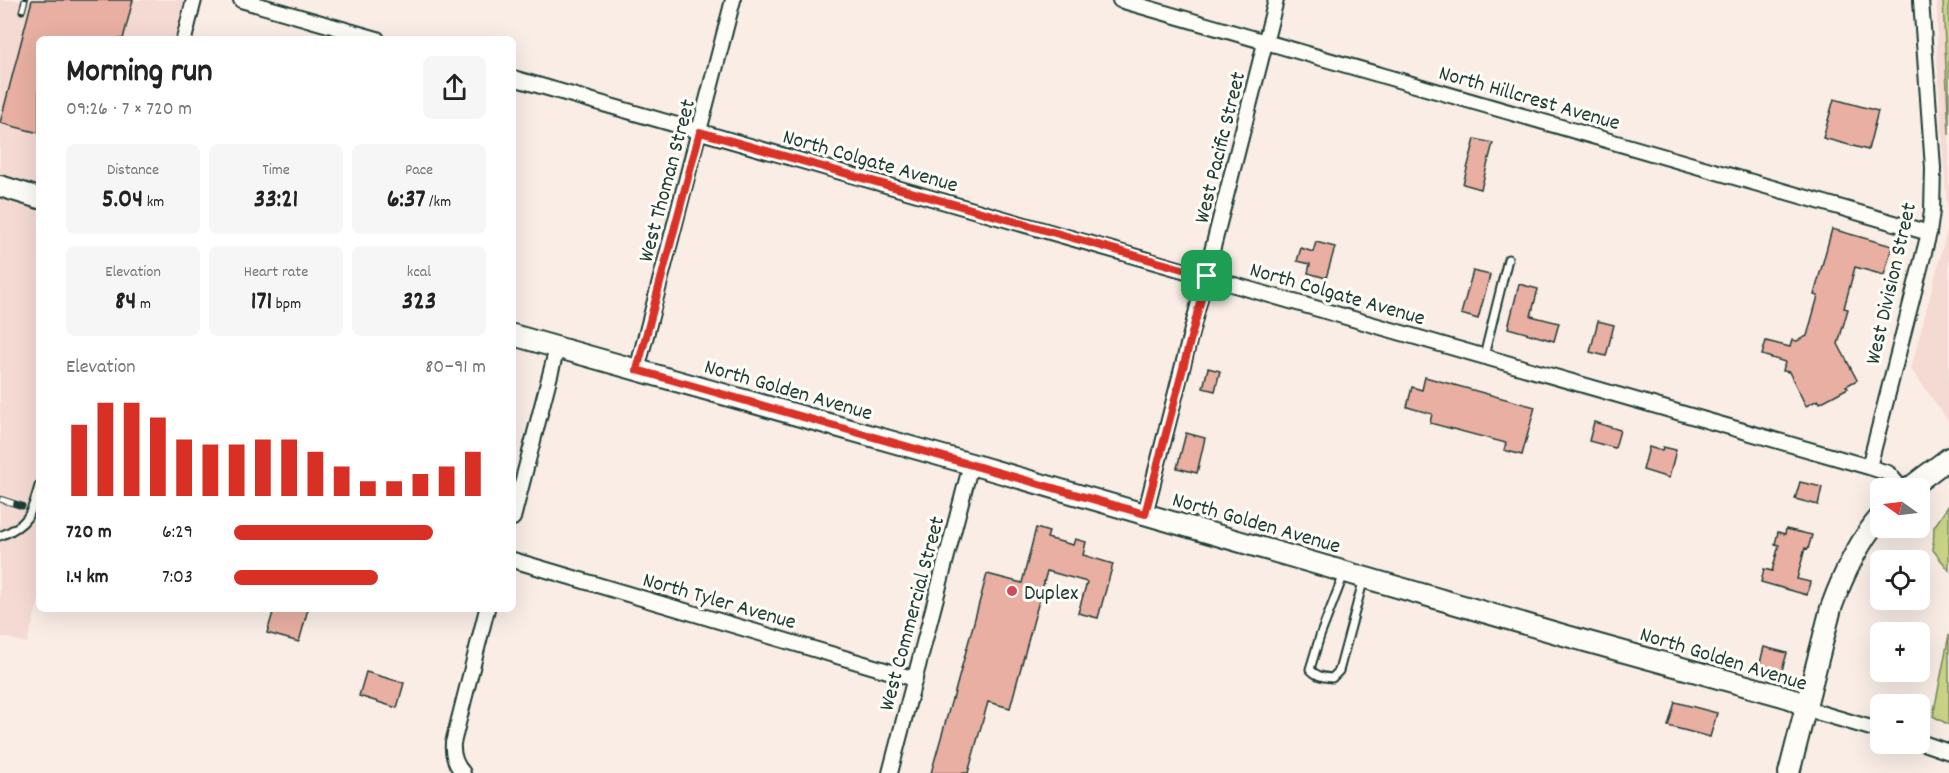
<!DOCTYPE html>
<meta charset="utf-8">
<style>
:root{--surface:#fff;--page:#f6f6f6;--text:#222;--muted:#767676;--accent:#d93025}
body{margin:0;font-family:Dekko,sans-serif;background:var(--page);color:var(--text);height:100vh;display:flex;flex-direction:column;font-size:22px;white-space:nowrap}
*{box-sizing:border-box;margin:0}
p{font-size:20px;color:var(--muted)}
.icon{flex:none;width:33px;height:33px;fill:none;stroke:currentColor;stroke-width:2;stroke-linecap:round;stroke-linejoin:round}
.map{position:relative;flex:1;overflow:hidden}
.sheet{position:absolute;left:36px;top:36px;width:480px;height:576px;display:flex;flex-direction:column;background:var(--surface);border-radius:9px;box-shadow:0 6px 24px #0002}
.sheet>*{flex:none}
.needle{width:39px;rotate:284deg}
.tools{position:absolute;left:1870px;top:478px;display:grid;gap:12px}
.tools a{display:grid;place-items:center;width:60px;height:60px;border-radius:9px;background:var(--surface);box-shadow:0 6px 24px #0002;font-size:30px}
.pin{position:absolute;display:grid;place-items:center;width:51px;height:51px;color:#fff;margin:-26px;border-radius:12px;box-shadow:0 3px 9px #0006}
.round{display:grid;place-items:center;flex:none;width:63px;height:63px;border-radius:9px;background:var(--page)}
.head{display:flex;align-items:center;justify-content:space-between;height:102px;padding:0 30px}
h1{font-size:33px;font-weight:700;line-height:45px}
.figures{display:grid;grid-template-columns:repeat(3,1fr);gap:9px;height:102px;padding:6px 30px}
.figures div{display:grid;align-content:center;border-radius:9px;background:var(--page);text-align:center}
.figures b{font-size:26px;font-weight:700}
.figures small{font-size:16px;font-weight:400}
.figures p{font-size:16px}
.chart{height:168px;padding:12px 30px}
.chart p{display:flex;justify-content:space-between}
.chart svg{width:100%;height:108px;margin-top:6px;stroke:var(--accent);stroke-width:6}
ul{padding:0 30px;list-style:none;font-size:20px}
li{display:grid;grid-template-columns:96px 72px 1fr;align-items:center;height:45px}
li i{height:15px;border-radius:8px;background:var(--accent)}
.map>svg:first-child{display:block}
.built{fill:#f4dad2}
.green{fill:#c9d487;stroke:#74885e;stroke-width:1.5}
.building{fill:#e8afa2;stroke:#1f3d34;stroke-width:1.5}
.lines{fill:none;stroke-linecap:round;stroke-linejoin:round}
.lane-casing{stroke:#1f3d34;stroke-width:11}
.street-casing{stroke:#1f3d34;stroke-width:18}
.secondary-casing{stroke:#1f3d34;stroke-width:24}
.lane{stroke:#fdfcf7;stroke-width:7}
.street{stroke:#fdfcf7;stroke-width:14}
.secondary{stroke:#fdfcf7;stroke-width:20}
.rail-casing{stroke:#1f3d34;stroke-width:7}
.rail{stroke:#fdfcf7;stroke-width:4.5;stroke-dasharray:14;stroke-linecap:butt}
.route-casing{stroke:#fff;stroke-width:12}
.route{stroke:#d93025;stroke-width:8}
.poi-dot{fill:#d1495b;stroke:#fdfcf7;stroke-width:2}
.labels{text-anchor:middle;stroke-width:6;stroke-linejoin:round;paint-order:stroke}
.street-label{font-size:22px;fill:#1f3d34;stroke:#fdfcf7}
.poi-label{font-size:22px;fill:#1f3d34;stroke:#fdfcf7;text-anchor:start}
</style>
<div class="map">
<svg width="1949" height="773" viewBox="0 0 1949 773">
<rect width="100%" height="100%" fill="#f9ede6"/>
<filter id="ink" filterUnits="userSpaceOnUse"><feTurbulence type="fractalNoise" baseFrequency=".0167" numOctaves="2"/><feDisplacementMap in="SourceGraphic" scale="12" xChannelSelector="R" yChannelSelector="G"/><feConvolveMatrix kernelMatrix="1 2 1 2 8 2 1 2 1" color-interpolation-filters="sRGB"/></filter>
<g filter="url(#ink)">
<path class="built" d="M 0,0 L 185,0 L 175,39 L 39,39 L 39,189 L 0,177 Z
M 1937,0 L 1949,0 L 1949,422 L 1911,369 L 1948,227 L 1937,55 Z
M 0,198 L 39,210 L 39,600 L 27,643 L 0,636 Z"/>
<path class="green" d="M 1943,0 L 1949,0 L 1949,135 Z
M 1949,505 L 1949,570 L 1933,550 L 1934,527 Z
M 1949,635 L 1949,725 L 1933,716 Z"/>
<path class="building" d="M 32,0 L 133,0 L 123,39 L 39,39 L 39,133 L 0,123 Z
M 1834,99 L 1878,111 L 1868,150 L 1823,138 Z
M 1475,139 L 1493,143 L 1481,189 L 1463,184 Z
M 1832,229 L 1892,246 L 1884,275 L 1855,267 L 1844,308 L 1848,309 L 1838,344 L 1857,380 L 1846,386 L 1848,388 L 1820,403 L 1818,400 L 1806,406 L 1789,372 L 1783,371 L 1785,362 L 1762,355 L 1766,341 L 1790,347 L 1792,340 L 1797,341 L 1807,336 L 1818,296 L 1814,295 Z
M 1316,242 L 1335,247 L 1326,278 L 1308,273 L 1310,264 L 1297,261 L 1301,248 L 1313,252 Z
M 1473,271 L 1490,275 L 1478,319 L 1461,314 Z
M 1519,284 L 1538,289 L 1531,316 L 1559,323 L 1554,341 L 1508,328 Z
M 1598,321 L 1614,325 L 1606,356 L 1590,352 Z
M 1208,368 L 1220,371 L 1215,391 L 1203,388 Z
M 1425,377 L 1535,407 L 1522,455 L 1504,450 L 1506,443 L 1430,423 L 1432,414 L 1407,407 L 1412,387 L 1422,390 Z
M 1594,422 L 1620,430 L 1615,448 L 1589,441 Z
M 1186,433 L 1205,438 L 1197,473 L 1177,468 Z
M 1649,447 L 1662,451 L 1663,447 L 1676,450 L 1669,478 L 1643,470 Z
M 1800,482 L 1822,487 L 1818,505 L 1795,499 Z
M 1036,528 L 1049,532 L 1047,538 L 1073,545 L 1075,539 L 1086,542 L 1083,555 L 1113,564 L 1098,618 L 1078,613 L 1087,582 L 1047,571 L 1010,708 L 988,702 L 968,773 L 931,773 L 952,699 L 953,699 L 987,574 L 1022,583 Z
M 1786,529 L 1812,535 L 1808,549 L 1805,548 L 1797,579 L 1810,582 L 1807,595 L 1761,582 L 1764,569 L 1772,571 L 1779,545 L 1775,544 L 1778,532 L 1785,534 Z
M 274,609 L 308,609 L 299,642 L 267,633 Z
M 1764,647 L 1787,653 L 1780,677 L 1758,671 Z
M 366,672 L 404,683 L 397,708 L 359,696 Z
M 1675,702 L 1717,713 L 1710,737 L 1668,726 Z"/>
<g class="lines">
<defs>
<path id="lane" d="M 1484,356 L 1508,259
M 0,536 C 28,525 31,515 39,486
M 1344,574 L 1320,636 L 1310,669 C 1316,676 1322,677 1332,678 L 1339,671 L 1364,578"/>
<path id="street" d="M 241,0 L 377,39
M 1120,0 L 1929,233
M 184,39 L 194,0
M 513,78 L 1869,467 L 1888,473 L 1902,489
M 637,370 L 733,0
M 1869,467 L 1929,233 L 1932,211 L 1933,168 L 1921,0
M 1145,514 L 1276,0
M 513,518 L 557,348
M 513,560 L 915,679
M 1806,707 L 1820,713 L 1881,731
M 1920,742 L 1949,752
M 463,773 C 455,764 452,755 453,743 L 487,609
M 890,773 L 971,464"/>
<path id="secondary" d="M 0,186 L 39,198
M 513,335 L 971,464 L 1567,636 L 1790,698 L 1806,707
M 1908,489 L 1949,458
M 1789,773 L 1831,608 C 1843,575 1858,542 1881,516"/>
</defs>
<use href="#lane" class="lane-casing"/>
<use href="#street" class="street-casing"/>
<use href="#secondary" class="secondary-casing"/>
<use href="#lane" class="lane"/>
<use href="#street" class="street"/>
<use href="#secondary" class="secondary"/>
<defs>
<path id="rail" d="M 22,11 L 25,0
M 0,499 L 22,506"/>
</defs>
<use href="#rail" class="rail-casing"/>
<use href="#rail" class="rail"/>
</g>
</g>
<g class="lines" filter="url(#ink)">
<defs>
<path id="route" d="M 700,132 L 1207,276 L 1145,514 L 637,370 Z"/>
</defs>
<use href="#route" class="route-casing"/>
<use href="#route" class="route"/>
</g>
<circle class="poi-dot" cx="1012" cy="591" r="6"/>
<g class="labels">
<g class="street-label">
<text transform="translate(1530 96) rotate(16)" y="8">North Hillcrest Avenue</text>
<text transform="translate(1218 147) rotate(-76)" y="8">West Pacific Street</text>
<text transform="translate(871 159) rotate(16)" y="8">North Colgate Avenue</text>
<text transform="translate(665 180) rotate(-75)" y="8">West Thoman Street</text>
<text transform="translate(1889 283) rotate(-77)" y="8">West Division Street</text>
<text transform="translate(1338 292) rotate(16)" y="8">North Colgate Avenue</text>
<text transform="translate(789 388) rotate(16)" y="8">North Golden Avenue</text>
<text transform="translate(1257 521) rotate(16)" y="8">North Golden Avenue</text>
<text transform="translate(720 599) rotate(16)" y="8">North Tyler Avenue</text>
<text transform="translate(910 613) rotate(-75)" y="8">West Commercial Street</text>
<text transform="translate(1724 657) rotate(17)" y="8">North Golden Avenue</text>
</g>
<g class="poi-label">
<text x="1024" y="599">Duplex</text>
</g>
</g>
</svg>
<div class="tools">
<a><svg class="needle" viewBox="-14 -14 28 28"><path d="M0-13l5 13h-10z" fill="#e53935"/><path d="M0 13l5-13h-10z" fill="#767676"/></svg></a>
<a><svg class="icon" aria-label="locate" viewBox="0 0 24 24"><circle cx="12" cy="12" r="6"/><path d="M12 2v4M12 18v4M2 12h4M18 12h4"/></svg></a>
<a>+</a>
<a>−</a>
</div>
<div class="pin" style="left:1207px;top:276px;background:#1e9e55"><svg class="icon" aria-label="arrive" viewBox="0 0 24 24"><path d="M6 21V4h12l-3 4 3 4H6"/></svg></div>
<section class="sheet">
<div class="head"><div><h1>Morning run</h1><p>09:26 · 7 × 720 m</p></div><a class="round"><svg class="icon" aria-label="share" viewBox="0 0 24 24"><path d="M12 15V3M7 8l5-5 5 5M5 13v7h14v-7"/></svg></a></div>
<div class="figures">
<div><p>Distance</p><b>5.04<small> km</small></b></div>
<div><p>Time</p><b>33:21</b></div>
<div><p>Pace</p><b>6:37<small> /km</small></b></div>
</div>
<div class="figures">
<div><p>Elevation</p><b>84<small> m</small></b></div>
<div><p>Heart rate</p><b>171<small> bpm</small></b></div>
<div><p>kcal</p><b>323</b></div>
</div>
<div class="chart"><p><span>Elevation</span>80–91 m</p>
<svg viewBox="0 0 160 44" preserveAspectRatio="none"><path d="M5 44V15M15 44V6M25 44V6M35 44V12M45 44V21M55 44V23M65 44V23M75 44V21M85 44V21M95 44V26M105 44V32M115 44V38M125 44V38M135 44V35M145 44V32M155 44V26"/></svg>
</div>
<ul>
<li><b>720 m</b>6:29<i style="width:79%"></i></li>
<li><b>1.4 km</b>7:03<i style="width:57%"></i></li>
</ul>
</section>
</div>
